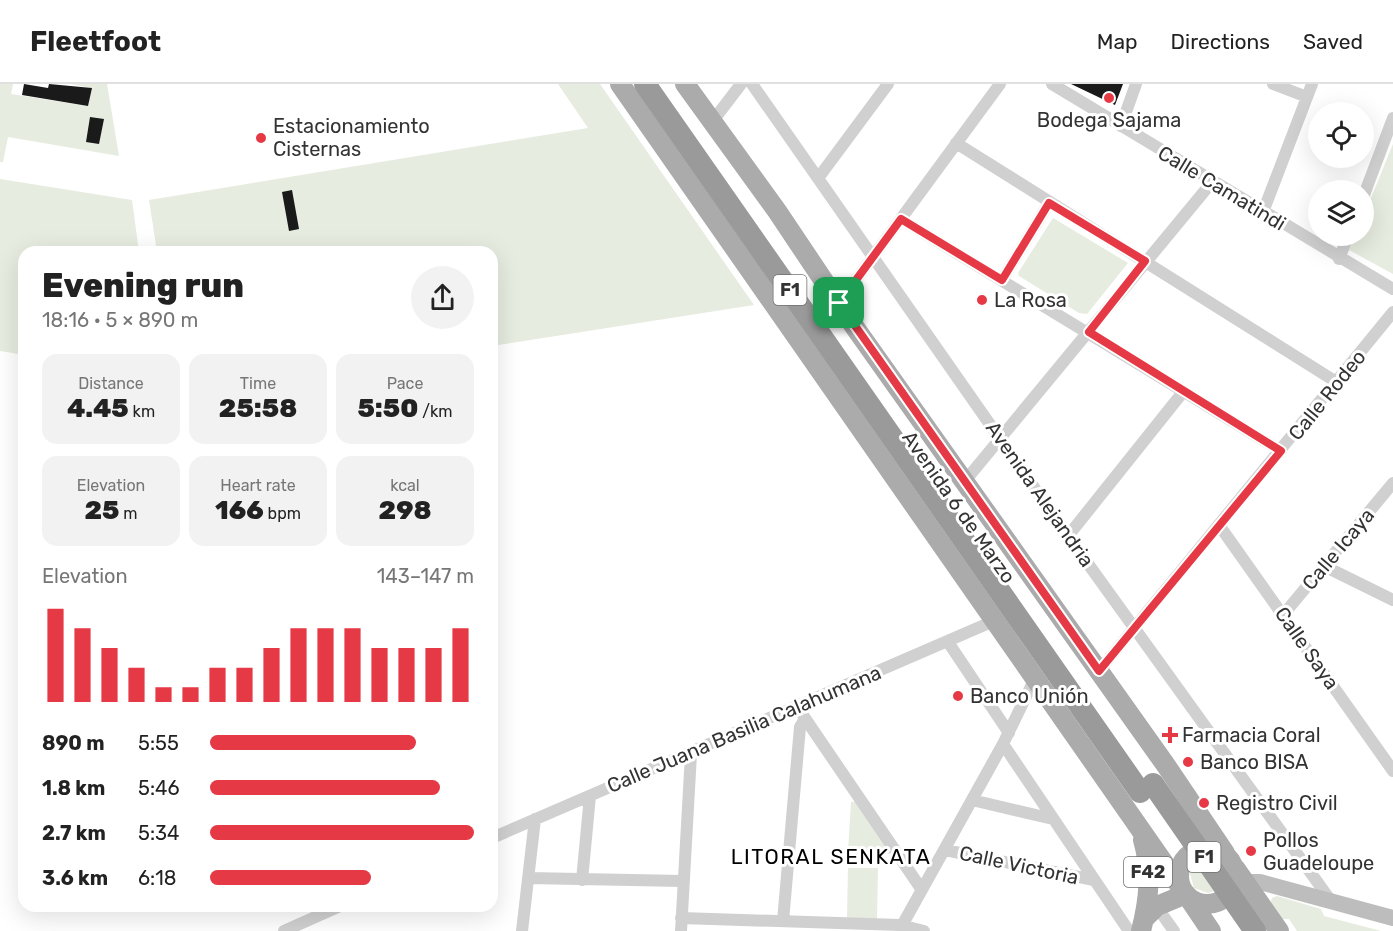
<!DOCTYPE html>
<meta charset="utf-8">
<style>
:root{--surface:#fff;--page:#f2f2f2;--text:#222;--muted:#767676;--line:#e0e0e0;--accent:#e63946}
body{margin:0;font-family:Rubik,sans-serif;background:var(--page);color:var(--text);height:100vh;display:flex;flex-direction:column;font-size:22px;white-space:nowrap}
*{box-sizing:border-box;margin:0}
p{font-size:20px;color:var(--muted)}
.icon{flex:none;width:33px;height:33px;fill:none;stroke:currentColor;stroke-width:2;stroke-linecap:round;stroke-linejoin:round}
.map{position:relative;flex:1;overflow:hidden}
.side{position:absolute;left:18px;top:162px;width:480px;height:666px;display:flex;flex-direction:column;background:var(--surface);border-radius:18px;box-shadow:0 6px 24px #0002}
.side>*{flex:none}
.buttons{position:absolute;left:1308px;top:18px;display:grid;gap:12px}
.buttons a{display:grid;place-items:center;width:66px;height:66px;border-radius:50%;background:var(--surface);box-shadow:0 6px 24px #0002;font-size:30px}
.pin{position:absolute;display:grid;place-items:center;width:51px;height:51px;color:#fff;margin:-26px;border-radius:12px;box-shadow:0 3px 9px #0006}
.round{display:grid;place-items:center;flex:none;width:63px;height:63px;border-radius:32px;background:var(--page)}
.summary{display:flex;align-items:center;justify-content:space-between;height:102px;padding:0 24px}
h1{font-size:33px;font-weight:800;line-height:45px}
.metrics{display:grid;grid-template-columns:repeat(3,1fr);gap:9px;height:102px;padding:6px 24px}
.metrics div{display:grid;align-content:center;border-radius:15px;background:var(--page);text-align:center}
.metrics b{font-size:26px;font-weight:800}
.metrics small{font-size:16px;font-weight:400}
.metrics p{font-size:16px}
.chart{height:168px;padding:12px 24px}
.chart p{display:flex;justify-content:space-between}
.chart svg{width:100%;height:108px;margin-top:6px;stroke:var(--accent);stroke-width:6}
ul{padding:0 24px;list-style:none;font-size:20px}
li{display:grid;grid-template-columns:96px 72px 1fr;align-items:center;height:45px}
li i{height:15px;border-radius:8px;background:var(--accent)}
header{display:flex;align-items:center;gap:36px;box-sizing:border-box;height:84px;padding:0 30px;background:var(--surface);border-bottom:2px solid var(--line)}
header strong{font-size:28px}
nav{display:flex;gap:33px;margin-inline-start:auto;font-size:21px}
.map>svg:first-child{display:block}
.green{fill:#e6ecdf}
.building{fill:#1a1a1a}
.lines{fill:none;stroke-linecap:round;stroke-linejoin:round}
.street{stroke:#d0d0d0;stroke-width:12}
.secondary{stroke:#bdbdbd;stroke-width:16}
.primary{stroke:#ababab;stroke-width:20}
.highway{stroke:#9a9a9a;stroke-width:22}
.highway-bridge{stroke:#9a9a9a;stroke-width:22}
.route-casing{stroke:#fff;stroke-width:12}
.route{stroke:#e63946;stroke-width:8}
.poi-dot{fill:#e63946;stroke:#fff;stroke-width:2}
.labels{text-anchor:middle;stroke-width:6;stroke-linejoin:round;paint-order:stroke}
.shield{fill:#fff;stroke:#707070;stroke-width:1.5}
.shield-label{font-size:18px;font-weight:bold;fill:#333}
.poi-label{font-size:20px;fill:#333;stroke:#fff;text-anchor:start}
.street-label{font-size:20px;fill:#333;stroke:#fff}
.neighbourhood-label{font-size:21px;letter-spacing:1.5px;fill:#000;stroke:#fff}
</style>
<header>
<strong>Fleetfoot</strong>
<nav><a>Map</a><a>Directions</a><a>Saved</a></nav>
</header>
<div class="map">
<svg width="1393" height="847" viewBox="0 0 1393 847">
<rect width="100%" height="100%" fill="#fff"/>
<path class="green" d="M 0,0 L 13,0 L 11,10 L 88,22 L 91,4 L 71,0 L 107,0 L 119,72 L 8,53 L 3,78 L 0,78 Z
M 558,0 L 600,0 L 754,221 L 492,262 L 492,168 L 157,168 L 149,116 L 588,44 Z
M 1393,60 L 1393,190 L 1349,166 L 1355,152 L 1364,152 L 1364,131 Z
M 0,95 L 132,116 L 139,168 L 24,168 L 24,271 L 0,267 Z
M 1053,134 L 1128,179 L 1087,230 L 1079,229 L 1019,192 L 1018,189 Z
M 861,717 L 893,765 L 889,770 L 848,769 L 851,718 Z
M 1196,777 L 1218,806 L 1208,809 L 1194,804 L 1190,790 Z
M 848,784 L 878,784 L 877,835 L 847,834 Z
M 1277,812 L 1321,825 L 1324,832 L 1381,847 L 1297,847 L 1289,835 L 1280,835 L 1270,821 L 1272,814 Z"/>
<path class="building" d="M 24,0 L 48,4 L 49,0 L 92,4 L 88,22 L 22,11 Z
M 1071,0 L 1123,0 L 1115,21 Z
M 90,33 L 104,35 L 99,60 L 86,58 Z
M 292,106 L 299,145 L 289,147 L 282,108 Z"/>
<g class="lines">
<path class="street" d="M 752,0 L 1068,452 L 1331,817
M 1052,0 L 1393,205
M 1273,0 L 1307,13
M 712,38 L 741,0
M 1121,42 L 1136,0
M 956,59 L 1338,299
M 819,93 L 888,0
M 1364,111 L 1393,34
M 1263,128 L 1312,0
M 901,135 L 1281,367
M 1339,175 L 1348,152
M 1002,196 L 1049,119
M 839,219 L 1000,0
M 965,397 L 1212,98
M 1219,441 L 1393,687
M 1068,452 L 1183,308
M 1324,482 L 1393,516
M 1283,531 L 1393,399
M 948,558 L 1009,649
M 1099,587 L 1393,228
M 796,621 L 922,806
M 1003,660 L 1129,847
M 972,716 L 1053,735
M 492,754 L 996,536
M 945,766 L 1094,796
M 528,794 L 683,797
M 582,796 L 590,712
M 1154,819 L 1174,847
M 681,834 L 900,841 L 924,847
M 783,837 L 800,643 L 805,635
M 284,847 L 340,822
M 522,847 L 535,735
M 681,847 L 691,670
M 899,847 L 1003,660 L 1035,594"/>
<path class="secondary" d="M 1236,798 L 1260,798 L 1393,834"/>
<path class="primary" d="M 620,0 L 1182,805
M 685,0 L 777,127 L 856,245 L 1165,680 L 1225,769
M1179 792a28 28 0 1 1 56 0a28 28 0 1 1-56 0Z
M 1235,784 L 1279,847
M 1144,835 L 1157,822 L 1186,810 L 1211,847
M 1141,847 C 1149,816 1152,787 1143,756"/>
<path class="highway" d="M 645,0 L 1140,708"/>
<path class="highway-bridge" d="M 1153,700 L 1255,847"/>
</g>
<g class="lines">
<defs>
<path id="route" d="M 1049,119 L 1145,177 L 1089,248 L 1281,367 L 1099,587 L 839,219 L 901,135 L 1002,196 Z"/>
</defs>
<use href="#route" class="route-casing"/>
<use href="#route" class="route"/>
</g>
<g class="poi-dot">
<circle cx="1109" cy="14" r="6"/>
<circle cx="261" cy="54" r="6"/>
<circle cx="982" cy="216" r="6"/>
<circle cx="958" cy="612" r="6"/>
<path d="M1167 642h6v6h6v6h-6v6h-6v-6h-6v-6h6z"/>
<circle cx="1188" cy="678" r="6"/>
<circle cx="1204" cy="719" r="6"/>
<circle cx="1251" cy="767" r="6"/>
</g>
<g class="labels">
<g class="shield">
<rect x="773.5" y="191" width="33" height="30" rx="4.5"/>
<rect x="1187.5" y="758" width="33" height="30" rx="4.5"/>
<rect x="1124" y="773" width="48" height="30" rx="4.5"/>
</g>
<g class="shield-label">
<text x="790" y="212">F1</text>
<text x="1204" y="779">F1</text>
<text x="1148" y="794">F42</text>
</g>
<g class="poi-label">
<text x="1109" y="43" text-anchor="middle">Bodega Sajama</text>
<text x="273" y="49">Estacionamiento<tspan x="273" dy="23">Cisternas</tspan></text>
<text x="994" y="223">La Rosa</text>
<text x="970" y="619">Banco Unión</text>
<text x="1182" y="658">Farmacia Coral</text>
<text x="1200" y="685">Banco BISA</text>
<text x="1216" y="726">Registro Civil</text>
<text x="1263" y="763">Pollos<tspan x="1263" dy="23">Guadeloupe</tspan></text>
</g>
<g class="street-label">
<text transform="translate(1222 104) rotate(31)" y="7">Calle Camatindi</text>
<text transform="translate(1327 311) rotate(-51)" y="7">Calle Rodeo</text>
<text transform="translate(1040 410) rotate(55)" y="7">Avenida Alejandria</text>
<text transform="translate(959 423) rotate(55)" y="7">Avenida 6 de Marzo</text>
<text transform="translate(1338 465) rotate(-50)" y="7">Calle Icaya</text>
<text transform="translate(1307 564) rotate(55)" y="7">Calle Saya</text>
<text transform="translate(744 645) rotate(-23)" y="7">Calle Juana Basilia Calahumana</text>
<text transform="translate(1019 781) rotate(12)" y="7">Calle Victoria</text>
</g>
<g class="neighbourhood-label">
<text x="831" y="780">LITORAL SENKATA</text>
</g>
</g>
</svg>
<div class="buttons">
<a><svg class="icon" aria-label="locate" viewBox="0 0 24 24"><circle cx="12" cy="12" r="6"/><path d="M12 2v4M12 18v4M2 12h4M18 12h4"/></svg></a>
<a><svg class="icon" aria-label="layers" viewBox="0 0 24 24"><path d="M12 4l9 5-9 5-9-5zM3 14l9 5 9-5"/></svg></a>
</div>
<div class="pin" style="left:839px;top:219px;background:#1e9e55"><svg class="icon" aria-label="arrive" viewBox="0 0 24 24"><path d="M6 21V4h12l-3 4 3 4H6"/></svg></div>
<section class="side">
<div class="summary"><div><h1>Evening run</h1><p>18:16 · 5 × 890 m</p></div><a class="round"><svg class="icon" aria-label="share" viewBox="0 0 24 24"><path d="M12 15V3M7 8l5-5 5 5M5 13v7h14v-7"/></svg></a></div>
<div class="metrics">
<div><p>Distance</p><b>4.45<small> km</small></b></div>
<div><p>Time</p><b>25:58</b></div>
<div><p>Pace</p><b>5:50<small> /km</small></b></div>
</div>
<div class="metrics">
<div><p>Elevation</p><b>25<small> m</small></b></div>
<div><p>Heart rate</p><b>166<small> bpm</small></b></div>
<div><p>kcal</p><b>298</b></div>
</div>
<div class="chart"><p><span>Elevation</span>143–147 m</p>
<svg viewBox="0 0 160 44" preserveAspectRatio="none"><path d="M5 44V6M15 44V14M25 44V22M35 44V30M45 44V38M55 44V38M65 44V30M75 44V30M85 44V22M95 44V14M105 44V14M115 44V14M125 44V22M135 44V22M145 44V22M155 44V14"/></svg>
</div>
<ul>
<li><b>890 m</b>5:55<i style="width:78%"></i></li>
<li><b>1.8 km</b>5:46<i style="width:87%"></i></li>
<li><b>2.7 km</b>5:34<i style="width:100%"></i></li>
<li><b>3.6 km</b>6:18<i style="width:61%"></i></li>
</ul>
</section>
</div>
